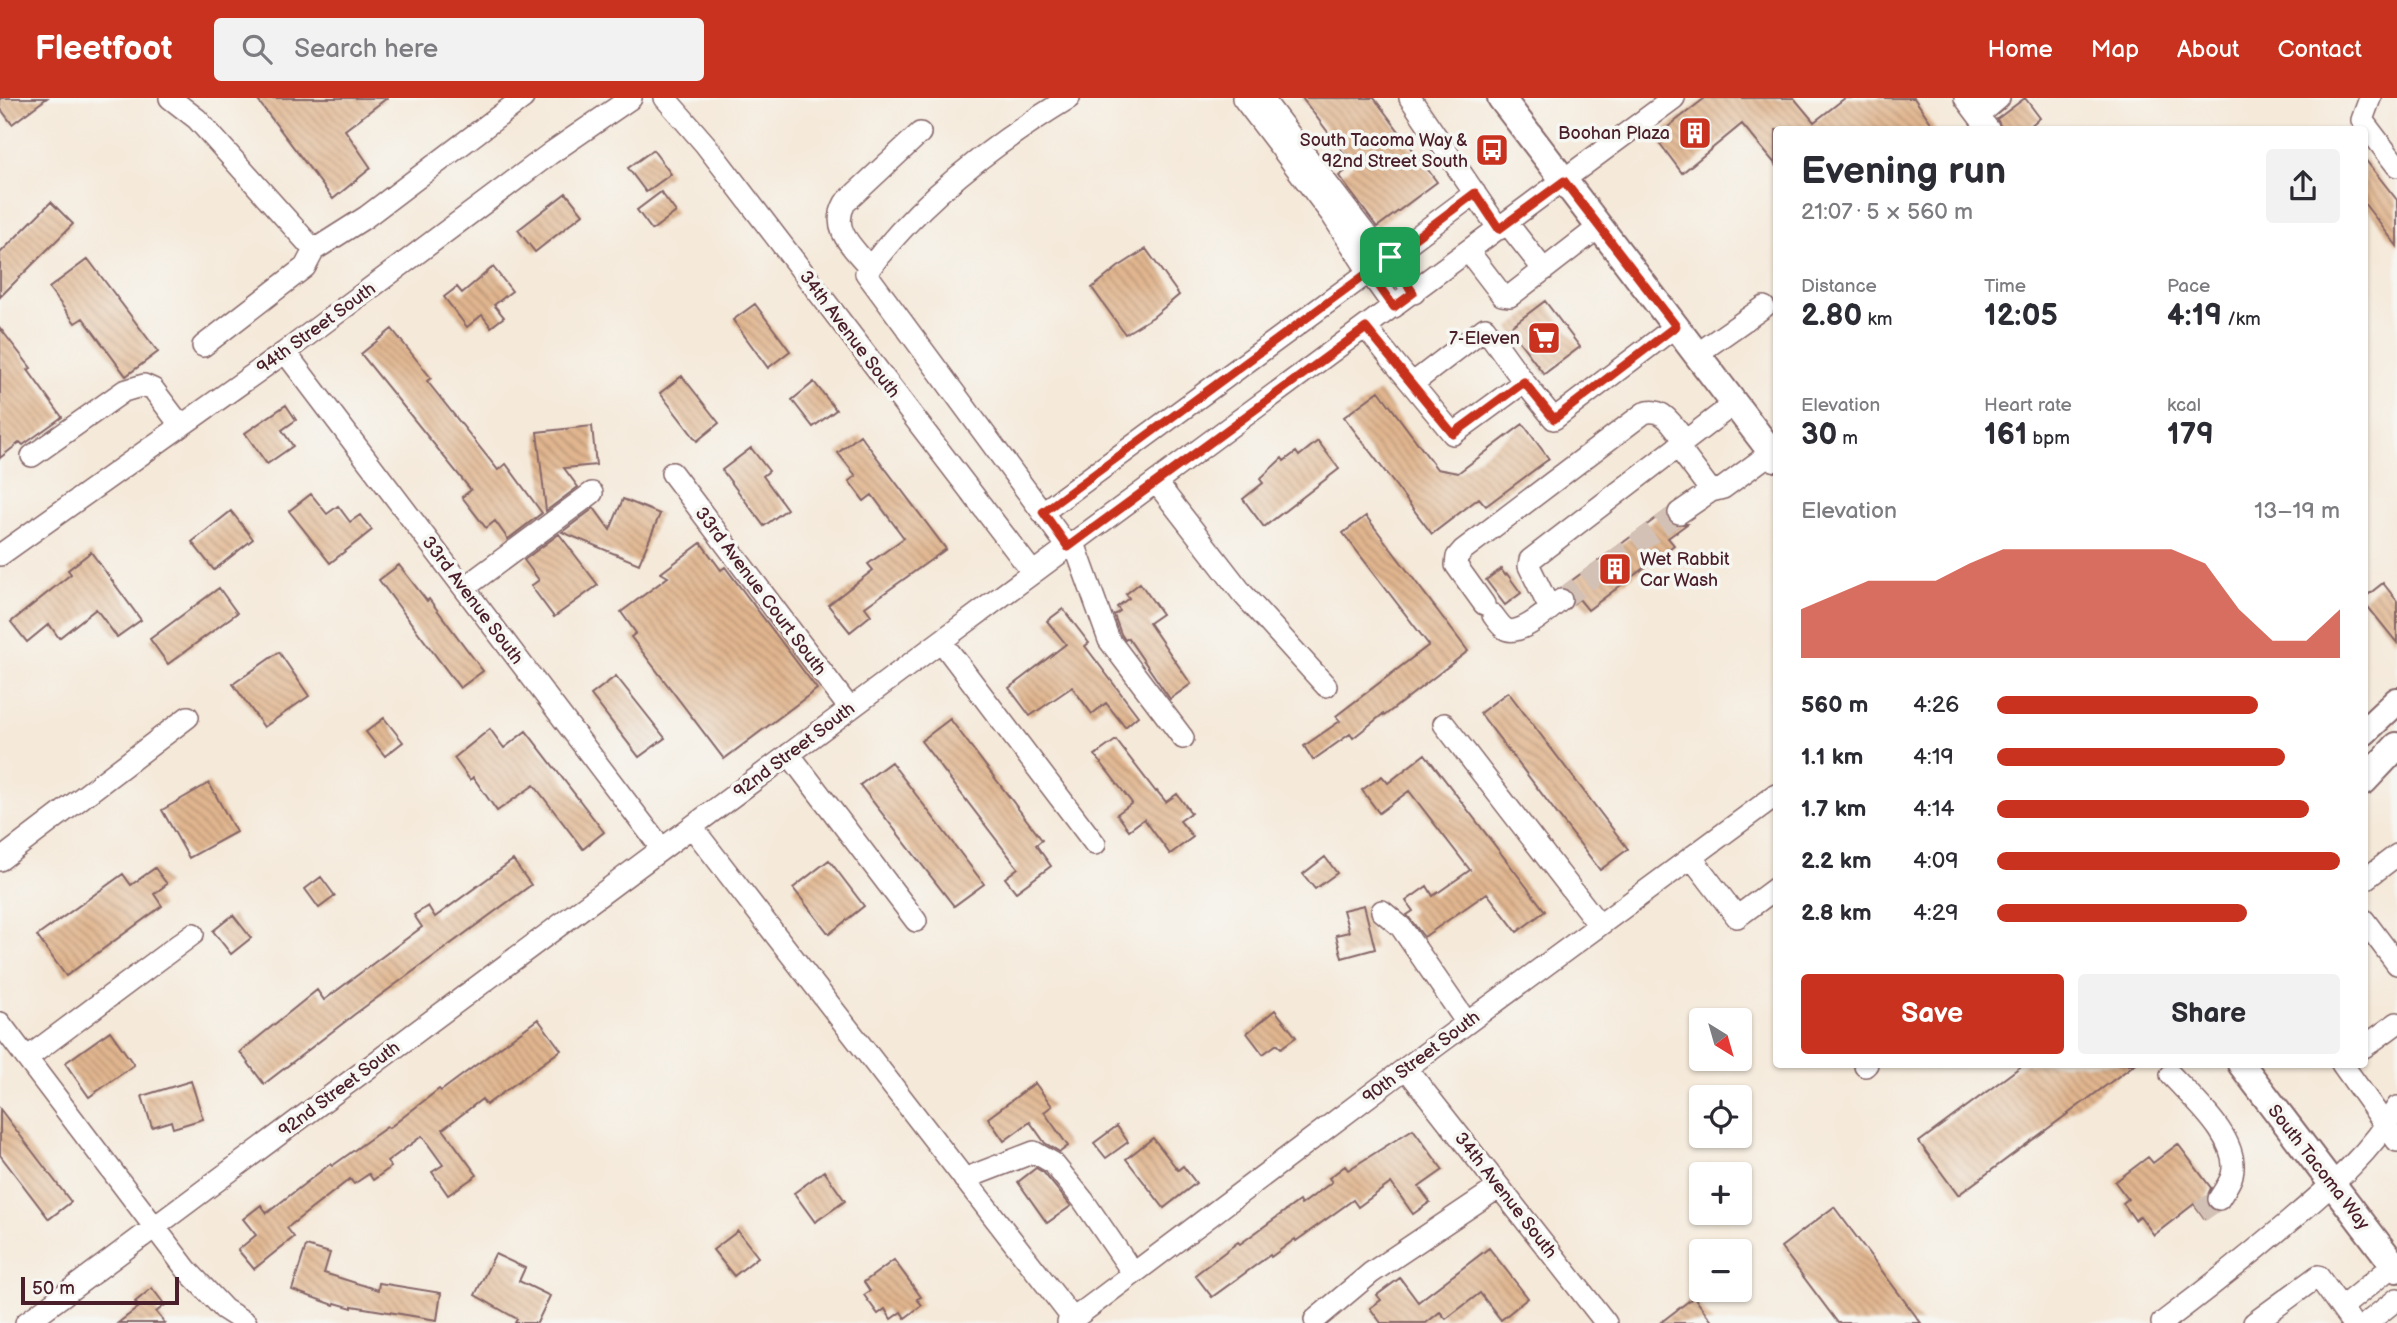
<!DOCTYPE html>
<meta charset="utf-8">
<style>
:root{--surface:#fff;--page:#f2f2f3;--text:#2b2b33;--muted:#7c7c81;--accent:#c8321e}
body{margin:0;font-family:"Balsamiq Sans",sans-serif;background:var(--page);color:var(--text);height:100vh;display:flex;flex-direction:column;font-size:26px;white-space:nowrap}
*{box-sizing:border-box;margin:0}
p{font-size:23px;color:var(--muted)}
.icon{flex:none;width:38px;height:38px;fill:none;stroke:currentColor;stroke-width:2;stroke-linecap:round;stroke-linejoin:round}
.map{position:relative;flex:1;overflow:hidden}
.drawer{position:absolute;left:1773px;top:28px;width:595px;height:942px;display:flex;flex-direction:column;background:var(--surface);border-radius:7px;box-shadow:0 2px 5px #0004}
.drawer>*{flex:none}
.needle{width:46px;rotate:143deg}
.controls{position:absolute;left:1689px;top:910px;display:grid;gap:14px}
.controls a{display:grid;place-items:center;width:63px;height:63px;border-radius:7px;background:var(--surface);box-shadow:0 2px 5px #0004;font-size:35px}
.scale{position:absolute;left:21px;bottom:18px;width:158px;box-sizing:border-box;padding-left:7px;border:4px solid #4a1f2b;border-top:0;font-size:19px;line-height:24px;white-space:nowrap;color:#4a1f2b;-webkit-text-stroke:5px #f6f6f2;paint-order:stroke}
.pin{position:absolute;display:grid;place-items:center;width:60px;height:60px;color:#fff;margin:-30px;border-radius:14px;box-shadow:0 4px 10px #0006}
.round{display:grid;place-items:center;flex:none;width:74px;height:74px;border-radius:7px;background:var(--page)}
.overview{display:flex;align-items:center;justify-content:space-between;height:119px;padding:0 28px}
h1{font-size:38px;font-weight:700;line-height:52px}
.metrics{display:grid;grid-template-columns:repeat(3,1fr);gap:10px;height:119px;padding:7px 28px}
.metrics div{display:grid;align-content:center}
.metrics b{font-size:30px;font-weight:700}
.metrics small{font-size:19px;font-weight:400}
.metrics p{font-size:19px}
.chart{height:196px;padding:14px 28px}
.chart p{display:flex;justify-content:space-between}
.chart svg{width:100%;height:126px;margin-top:7px;fill:var(--accent);opacity:.7}
.action{display:flex;gap:14px;margin-top:auto;padding:14px 28px}
.action a{flex:1;height:80px;border-radius:7px;background:var(--accent);color:#fff;font-size:28px;font-weight:700;line-height:80px;text-align:center}
.action a+a{background:var(--page);color:var(--text)}
ul{padding:0 28px;list-style:none;font-size:23px}
li{display:grid;grid-template-columns:112px 84px 1fr;align-items:center;height:52px}
li i{height:18px;border-radius:9px;background:var(--accent)}
header{display:flex;align-items:center;gap:42px;box-sizing:border-box;height:98px;padding:0 35px;background:var(--accent);color:#fff}
header strong{font-size:33px}
nav{display:flex;gap:38px;margin-inline-start:auto;font-size:24px}
.search{width:490px;height:63px;background:var(--page);display:flex;align-items:center;gap:18px;box-sizing:border-box;padding:0 24px;border-radius:7px;color:var(--muted);font-size:26px}
.map>svg:first-child{display:block}
.building{fill:url(#building-back-hatch)}
.lines{fill:none;stroke-linecap:round;stroke-linejoin:round}
.minor-tunnel{stroke:#d3c1b6;stroke-width:21;stroke-dasharray:21 10;stroke-linecap:butt}
.minor-casing{stroke:#866668;stroke-width:24}
.major-casing{stroke:#866668;stroke-width:30}
.minor{stroke:#fff;stroke-width:21}
.major{stroke:#fff;stroke-width:26}
.route-casing{stroke:#fff;stroke-width:14}
.route{stroke:#c8321e;stroke-width:9}
.labels{text-anchor:middle;stroke-width:7;stroke-linejoin:round;paint-order:stroke}
.poi-label{font-size:18px;fill:#4a1f2b;stroke:#f6f6f2;text-anchor:end}
.street-label{font-size:18px;fill:#4a1f2b;stroke:#f6f6f2}
</style>
<header>
<strong>Fleetfoot</strong>
<div class="search"><svg class="icon" aria-label="search" viewBox="0 0 24 24"><circle cx="10" cy="10" r="6"/><path d="M15 15l6 6"/></svg>Search here</div>
<nav><a>Home</a><a>Map</a><a>About</a><a>Contact</a></nav>
</header>
<div class="map">
<svg width="2397" height="1225" viewBox="0 0 2397 1225">
<defs>
<pattern id="building-back-hatch" width="6" height="6" patternUnits="userSpaceOnUse" patternTransform="scale(1.75)"><rect width="6" height="6" fill="#e1b68f"/><path d="M-1 5l2 2M0 0l6 6M5-1l2 2" fill="none" stroke="#b89375"/></pattern>
</defs>
<rect width="100%" height="100%" fill="#f6f6f2"/>
<filter id="ink" filterUnits="userSpaceOnUse"><feTurbulence type="fractalNoise" baseFrequency=".0143" numOctaves="2"/><feDisplacementMap in="SourceGraphic" scale="14" xChannelSelector="R" yChannelSelector="G"/><feConvolveMatrix kernelMatrix="1 2 1 2 8 2 1 2 1" color-interpolation-filters="sRGB"/></filter>
<filter id="wash" filterUnits="userSpaceOnUse"><feTurbulence type="fractalNoise" baseFrequency=".00686" numOctaves="4" result="noise"/><feDisplacementMap in="SourceGraphic" scale="28" xChannelSelector="R" yChannelSelector="G"/><feGaussianBlur stdDeviation="1.57" result="paint"/><feColorMatrix in="noise" values="0 0 0 0 0 0 0 0 0 0 0 0 0 0 0 0 0 1.4 0 .05"/><feComposite in="paint" operator="in"/></filter>
<g filter="url(#wash)">
<rect width="100%" height="100%" fill="#f5e9d9"/>
<g id="blocks">
<path class="building" d="M 0,0 L 47,0 L 12,26 L 0,10 Z
M 256,0 L 387,0 L 345,32 L 371,70 L 333,101 Z
M 1302,0 L 1374,0 L 1437,84 L 1377,129 L 1339,78 L 1353,67 Z
M 1705,0 L 1794,0 L 1814,24 L 1845,0 L 1914,0 L 1936,32 L 1776,32 L 1776,67 L 1742,26 L 1682,75 L 1655,39 Z
M 2025,0 L 2040,20 L 2025,32 L 2002,32 L 1997,21 Z
M 653,52 L 671,76 L 646,94 L 628,70 Z
M 2364,60 L 2397,102 L 2397,148 L 2364,105 Z
M 661,94 L 676,114 L 652,132 L 637,112 Z
M 566,95 L 583,116 L 535,154 L 518,132 Z
M 51,104 L 73,126 L 0,199 L 0,155 Z
M 1146,151 L 1179,197 L 1153,219 L 1125,236 L 1092,190 L 1118,169 Z
M 88,161 L 158,254 L 126,278 L 83,220 L 75,225 L 49,190 Z
M 493,169 L 512,193 L 494,207 L 504,219 L 491,229 L 482,217 L 467,229 L 444,199 L 457,189 L 462,195 Z
M 1545,203 L 1580,249 L 1544,276 L 1509,230 Z
M 755,206 L 790,253 L 768,270 L 733,222 Z
M 0,230 L 31,270 L 28,272 L 62,319 L 23,347 L 20,344 L 0,360 Z
M 392,231 L 431,280 L 427,283 L 498,372 L 506,366 L 542,415 L 508,441 L 495,423 L 486,430 L 462,399 L 471,392 L 361,256 Z
M 682,278 L 719,325 L 697,343 L 660,295 Z
M 814,284 L 836,312 L 813,329 L 792,302 Z
M 1379,293 L 1437,371 L 1458,375 L 1523,326 L 1549,361 L 1486,408 L 1479,400 L 1432,436 L 1344,319 Z
M 286,307 L 296,322 L 282,332 L 293,348 L 267,366 L 245,335 Z
M 592,328 L 596,367 L 564,370 L 578,389 L 546,413 L 537,334 Z
M 860,337 L 946,451 L 865,509 L 871,517 L 850,534 L 828,507 L 873,472 L 868,466 L 904,440 L 872,397 L 864,403 L 849,383 L 856,378 L 838,355 Z
M 1318,343 L 1339,371 L 1264,429 L 1243,401 L 1263,385 L 1260,381 L 1282,360 L 1284,363 L 1296,354 L 1299,358 Z
M 751,350 L 769,373 L 763,378 L 787,411 L 764,428 L 722,372 Z
M 311,396 L 327,416 L 338,408 L 350,424 L 360,417 L 372,432 L 330,465 L 289,413 Z
M 623,401 L 660,416 L 639,466 L 562,434 L 594,410 L 610,432 Z
M 1667,412 L 1668,422 L 1673,426 L 1687,426 L 1668,440 L 1674,447 L 1588,512 L 1579,501 L 1574,505 L 1571,494 L 1563,489 Z
M 231,413 L 253,441 L 214,472 L 192,444 Z
M 1366,418 L 1468,553 L 1384,618 L 1383,616 L 1353,640 L 1350,636 L 1313,662 L 1304,648 L 1340,623 L 1336,618 L 1429,547 L 1343,435 Z
M 559,436 L 598,487 L 554,519 L 531,488 L 539,482 L 524,462 Z
M 701,445 L 721,472 L 725,469 L 817,591 L 724,661 L 631,539 L 636,535 L 621,514 L 668,479 L 661,475 Z
M 91,454 L 141,522 L 117,539 L 96,511 L 59,540 L 49,526 L 27,544 L 11,524 L 71,476 L 68,472 Z
M 399,467 L 427,503 L 429,501 L 483,573 L 460,590 L 379,482 Z
M 1501,471 L 1505,477 L 1507,476 L 1521,495 L 1505,507 L 1486,482 Z
M 1140,485 L 1162,516 L 1149,525 L 1191,586 L 1170,601 L 1128,540 L 1125,542 L 1121,536 L 1114,517 L 1120,513 L 1117,509 L 1129,500 L 1126,496 Z
M 2383,485 L 2397,503 L 2397,545 L 2364,504 L 2364,500 Z
M 219,490 L 237,515 L 168,566 L 150,541 Z
M 1063,511 L 1089,545 L 1085,548 L 1138,618 L 1125,629 L 1106,605 L 1092,616 L 1072,589 L 1030,618 L 1009,590 L 1066,546 L 1047,523 Z
M 279,554 L 309,598 L 264,629 L 233,586 Z
M 616,578 L 665,640 L 639,659 L 591,597 Z
M 1508,594 L 1628,751 L 1600,772 L 1480,615 Z
M 384,620 L 403,644 L 385,658 L 366,634 Z
M 950,621 L 1042,742 L 1036,747 L 1051,768 L 1016,794 L 1005,780 L 1018,770 L 921,643 Z
M 490,631 L 504,650 L 526,633 L 604,734 L 583,751 L 534,687 L 497,713 L 473,679 L 470,682 L 454,660 Z
M 1116,642 L 1156,694 L 1157,693 L 1166,704 L 1177,696 L 1191,715 L 1180,723 L 1193,739 L 1170,756 L 1144,721 L 1129,732 L 1117,716 L 1132,705 L 1095,657 Z
M 1425,656 L 1545,813 L 1517,834 L 1487,795 L 1424,839 L 1407,817 L 1413,813 L 1406,803 L 1427,788 L 1433,798 L 1470,772 L 1409,693 L 1379,715 L 1362,692 L 1382,678 L 1388,685 Z
M 891,664 L 984,786 L 954,808 L 860,687 Z
M 209,685 L 236,734 L 189,760 L 162,712 Z
M 1325,759 L 1337,775 L 1315,791 L 1303,776 Z
M 513,762 L 531,787 L 355,916 L 264,986 L 240,954 L 317,892 L 324,902 L 422,829 L 414,817 L 428,808 L 435,819 Z
M 829,762 L 864,808 L 829,836 L 793,790 Z
M 155,770 L 167,786 L 154,796 L 162,808 L 66,878 L 37,838 L 123,776 L 131,787 Z
M 321,779 L 335,798 L 319,810 L 305,791 Z
M 1364,807 L 1375,851 L 1342,860 L 1336,837 L 1349,834 L 1343,812 Z
M 233,817 L 251,840 L 231,856 L 213,833 Z
M 1275,912 L 1296,939 L 1281,950 L 1277,946 L 1263,956 L 1247,935 Z
M 538,921 L 561,952 L 486,1007 L 482,1001 L 443,1031 L 477,1077 L 448,1097 L 432,1074 L 443,1067 L 422,1038 L 387,1064 L 391,1069 L 373,1082 L 369,1076 L 354,1086 L 350,1081 L 287,1130 L 294,1139 L 254,1171 L 238,1152 L 256,1137 L 243,1121 L 261,1107 L 267,1115 L 330,1066 L 332,1068 L 387,1029 L 389,1030 L 439,991 L 441,993 Z
M 110,933 L 134,967 L 89,999 L 65,965 Z
M 2024,966 L 2135,966 L 1958,1097 L 1919,1044 Z
M 191,983 L 203,1021 L 173,1030 L 171,1023 L 152,1029 L 142,998 Z
M 1035,985 L 1052,1008 L 1044,1014 L 1068,1048 L 1060,1054 L 1045,1045 L 1030,1024 L 1004,1043 L 988,1020 Z
M 0,1011 L 71,1104 L 49,1121 L 0,1057 Z
M 1117,1028 L 1128,1044 L 1106,1060 L 1094,1045 Z
M 1413,1031 L 1443,1072 L 1419,1089 L 1430,1104 L 1413,1116 L 1391,1085 L 1358,1109 L 1353,1102 L 1296,1143 L 1295,1141 L 1271,1159 L 1270,1157 L 1212,1199 L 1195,1177 L 1238,1144 L 1240,1146 L 1299,1103 L 1301,1107 L 1332,1084 L 1329,1080 L 1345,1068 L 1348,1072 Z
M 1153,1040 L 1178,1072 L 1183,1068 L 1196,1085 L 1164,1110 L 1126,1061 Z
M 2178,1046 L 2211,1090 L 2206,1101 L 2208,1108 L 2216,1113 L 2205,1121 L 2194,1106 L 2154,1137 L 2140,1118 L 2135,1122 L 2123,1105 L 2128,1101 L 2115,1084 L 2148,1059 L 2153,1065 Z
M 1036,1070 L 1044,1075 L 1071,1108 L 1047,1125 L 1018,1084 Z
M 824,1073 L 845,1103 L 815,1124 L 794,1095 Z
M 1834,1109 L 1921,1225 L 1838,1225 L 1781,1149 Z
M 738,1133 L 758,1159 L 734,1178 L 713,1152 Z
M 306,1148 L 330,1155 L 324,1175 L 378,1192 L 379,1185 L 441,1195 L 437,1222 L 352,1208 L 352,1210 L 335,1205 L 334,1207 L 292,1192 Z
M 1489,1150 L 1528,1200 L 1501,1222 L 1480,1195 L 1446,1221 L 1440,1214 L 1426,1225 L 1381,1225 L 1370,1210 L 1381,1202 L 1377,1197 L 1400,1180 L 1418,1204 Z
M 495,1156 L 525,1170 L 519,1183 L 550,1198 L 537,1225 L 515,1225 L 517,1221 L 475,1197 Z
M 894,1162 L 921,1199 L 917,1201 L 922,1207 L 905,1220 L 901,1214 L 891,1221 L 885,1211 L 878,1216 L 864,1197 L 870,1193 L 864,1184 Z
M 152,1190 L 165,1207 L 156,1214 L 165,1225 L 118,1225 L 139,1209 L 135,1204 Z
M 1694,1199 L 1713,1225 L 1660,1225 Z"/>
</g>
</g>
<g filter="url(#ink)">
<use href="#blocks" fill-opacity="0" stroke="#866668" stroke-width="2"/>
<g class="lines">
<path class="minor-tunnel" d="M 1561,502 L 1679,415
M 2200,1114 L 2219,1101"/>
<defs>
<path id="minor" d="M 170,0 L 197,21 L 314,152 L 366,119 L 523,0
M 665,0 L 705,46 L 1033,475
M 1243,0 L 1332,117 L 1369,174 L 1394,209
M 1262,0 L 1365,135 L 1393,163 L 1414,195
M 1410,0 L 1499,131
M 1965,0 L 1989,32
M 2370,0 L 2362,22 L 2397,68
M 1979,17 L 1999,0
M 1507,125 L 1544,172
M 1469,154 L 1502,197 L 1510,198 L 1599,129
M 1390,159 L 1475,95
M 870,170 C 853,149 830,132 845,105 L 920,35
M 1366,230 L 1453,336 L 1524,284 L 1554,321 L 1676,228
M 203,248 L 305,169 L 314,152
M 285,254 L 662,751
M 1697,256 L 1764,209
M 1412,286 L 1485,230 L 1524,284
M 1678,349 L 1711,393
M 32,358 L 124,293 L 144,287 L 153,291 L 181,328
M 672,375 L 850,611
M 1156,384 L 1242,495 L 1326,588
M 1043,414 L 1369,174
M 1679,415 L 1711,393 L 1723,390 L 1772,354
M 1074,445 L 1109,542 L 1183,640
M 1068,449 L 866,175 C 919,102 993,46 1069,0
M 0,457 L 285,254 L 551,55 L 631,0
M 464,490 L 592,395
M 1484,506 L 1456,467 L 1457,459 L 1463,452 L 1644,315 C 1664,308 1674,329 1685,343
M 1550,511 L 1529,468 L 1530,462 L 1735,305
M 1493,517 C 1496,521 1500,527 1504,530 C 1518,541 1550,511 1561,502
M 941,543 L 1095,746
M 1444,626 L 1599,827
M 789,656 L 916,823
M 692,729 L 1073,1221
M 1691,759 L 1737,819 L 1776,790
M 0,762 L 188,619
M 2364,782 L 2397,757
M 1382,813 L 1401,829 L 1467,925
M 2364,822 L 2397,866
M 0,925 L 187,1172 L 224,1211 L 246,1225
M 2364,949 L 2397,925
M 27,960 L 193,836
M 2342,966 L 2397,1043
M 1865,968 L 1867,966
M 1406,970 L 1606,1225
M 2171,977 C 2193,1001 2241,1042 2232,1077 C 2230,1085 2223,1094 2219,1101
M 964,1081 L 1034,1054 L 1053,1065 L 1083,1102 L 1133,1175
M 2342,1209 L 2394,1167
M 1315,1222 L 1371,1175 L 1499,1089
M 26,1225 L 941,543 L 1674,0
M 1068,1225 L 1406,970 L 1776,697
M 2162,1225 C 2206,1192 2249,1158 2291,1122 C 2330,1089 2372,1054 2397,1009
M 2254,1225 L 2318,1178 L 2352,1225
M 2367,1225 L 2397,1201"/>
<path id="major" d="M 1501,0 L 1776,360
M 2364,634 L 2397,603
M 2364,683 L 2397,648
M 2241,966 L 2397,1171"/>
</defs>
<use href="#minor" class="minor-casing"/>
<use href="#major" class="major-casing"/>
<use href="#minor" class="minor"/>
<use href="#major" class="major"/>
</g>
</g>
<g class="lines" filter="url(#ink)">
<defs>
<path id="route" d="M 1564,83 L 1676,228 L 1554,321 L 1524,284 L 1453,336 L 1366,230 L 1068,449 L 1043,414 L 1369,174 L 1394,209 L 1413,195 L 1390,159 L 1475,95 L 1499,131 Z"/>
</defs>
<use href="#route" class="route-casing"/>
<use href="#route" class="route"/>
</g>
<defs>
<symbol id="building-square" viewBox="-11 -11 22 22"><rect x="-9" y="-9" width="18" height="18" rx="4" fill="#c8321e" stroke="#f6f6f2"/><path d="M-4-6H4V6H1V3H-1V6H-4ZM-2.5-4.3h1.7v1.8h-1.7ZM.8-4.3h1.7v1.8H.8ZM-2.5-1h1.7V.8h-1.7ZM.8-1h1.7V.8H.8Z" fill="#fff"/></symbol>
<symbol id="bus-square" viewBox="-11 -11 22 22"><rect x="-9" y="-9" width="18" height="18" rx="4" fill="#c8321e" stroke="#f6f6f2"/><path d="M-5-6H5V4H4V6H2V4H-2V6H-4V4H-5ZM-3.5-4V0h7V-4ZM-3.5 1.2v1.5H-2V1.2ZM2 1.2v1.5H3.5V1.2Z" fill="#fff"/></symbol>
<symbol id="supermarket-square" viewBox="-11 -11 22 22"><rect x="-9" y="-9" width="18" height="18" rx="4" fill="#c8321e" stroke="#f6f6f2"/><path d="M-6-5.5h2.5l.6 2H6L4.5 2H-2.5L-4.4-4H-6ZM-1.5 3.2a1.3 1.3 0 1 0 .1 0ZM3 3.2a1.3 1.3 0 1 0 .1 0Z" fill="#fff"/></symbol>
</defs>
<g fill-rule="evenodd">
<use href="#building-square" x="1676" y="16" width="38" height="38"/>
<use href="#bus-square" x="1473" y="33" width="38" height="38"/>
<use href="#supermarket-square" x="1525" y="221" width="38" height="38"/>
<use href="#building-square" x="1596" y="452" width="38" height="38"/>
</g>
<g class="labels">
<g class="poi-label">
<text x="1670" y="41">Boohan Plaza</text>
<text x="1468" y="48">South Tacoma Way &amp;<tspan x="1468" dy="21">92nd Street South</tspan></text>
<text x="1520" y="246">7-Eleven</text>
<text x="1640" y="467" text-anchor="start">Wet Rabbit<tspan x="1640" dy="21">Car Wash</tspan></text>
</g>
<g class="street-label">
<text transform="translate(316 230) rotate(-36)" y="6">94th Street South</text>
<text transform="translate(850 236) rotate(53)" y="6">34th Avenue South</text>
<text transform="translate(761 493) rotate(53)" y="6">33rd Avenue Court South</text>
<text transform="translate(473 502) rotate(53)" y="6">33rd Avenue South</text>
<text transform="translate(794 652) rotate(-37)" y="6">92nd Street South</text>
<text transform="translate(1421 959) rotate(-37)" y="6">90th Street South</text>
<text transform="translate(339 991) rotate(-37)" y="6">92nd Street South</text>
<text transform="translate(2319 1069) rotate(52)" y="6">South Tacoma Way</text>
<text transform="translate(1506 1097) rotate(52)" y="6">34th Avenue South</text>
</g>
</g>
</svg>
<div class="controls">
<a><svg class="needle" viewBox="-14 -14 28 28"><path d="M0-13l5 13h-10z" fill="#e53935"/><path d="M0 13l5-13h-10z" fill="#7c7c81"/></svg></a>
<a><svg class="icon" aria-label="locate" viewBox="0 0 24 24"><circle cx="12" cy="12" r="6"/><path d="M12 2v4M12 18v4M2 12h4M18 12h4"/></svg></a>
<a>+</a>
<a>−</a>
</div>
<div class="scale">50 m</div>
<div class="pin" style="left:1390px;top:159px;background:#1e9e55"><svg class="icon" aria-label="arrive" viewBox="0 0 24 24"><path d="M6 21V4h12l-3 4 3 4H6"/></svg></div>
<section class="drawer">
<div class="overview"><div><h1>Evening run</h1><p>21:07 · 5 × 560 m</p></div><a class="round"><svg class="icon" aria-label="share" viewBox="0 0 24 24"><path d="M12 15V3M7 8l5-5 5 5M5 13v7h14v-7"/></svg></a></div>
<div class="metrics">
<div><p>Distance</p><b>2.80<small> km</small></b></div>
<div><p>Time</p><b>12:05</b></div>
<div><p>Pace</p><b>4:19<small> /km</small></b></div>
</div>
<div class="metrics">
<div><p>Elevation</p><b>30<small> m</small></b></div>
<div><p>Heart rate</p><b>161<small> bpm</small></b></div>
<div><p>kcal</p><b>179</b></div>
</div>
<div class="chart"><p><span>Elevation</span>13–19 m</p>
<svg viewBox="0 0 160 44" preserveAspectRatio="none"><path d="M0 44V27L10 22L20 17L30 17L40 17L50 11L60 6L70 6L80 6L90 6L100 6L110 6L120 11L130 27L140 38L150 38L160 27V44z"/></svg>
</div>
<ul>
<li><b>560 m</b>4:26<i style="width:76%"></i></li>
<li><b>1.1 km</b>4:19<i style="width:84%"></i></li>
<li><b>1.7 km</b>4:14<i style="width:91%"></i></li>
<li><b>2.2 km</b>4:09<i style="width:100%"></i></li>
<li><b>2.8 km</b>4:29<i style="width:73%"></i></li>
</ul>
<div class="action"><a>Save</a><a>Share</a></div>
</section>
</div>
